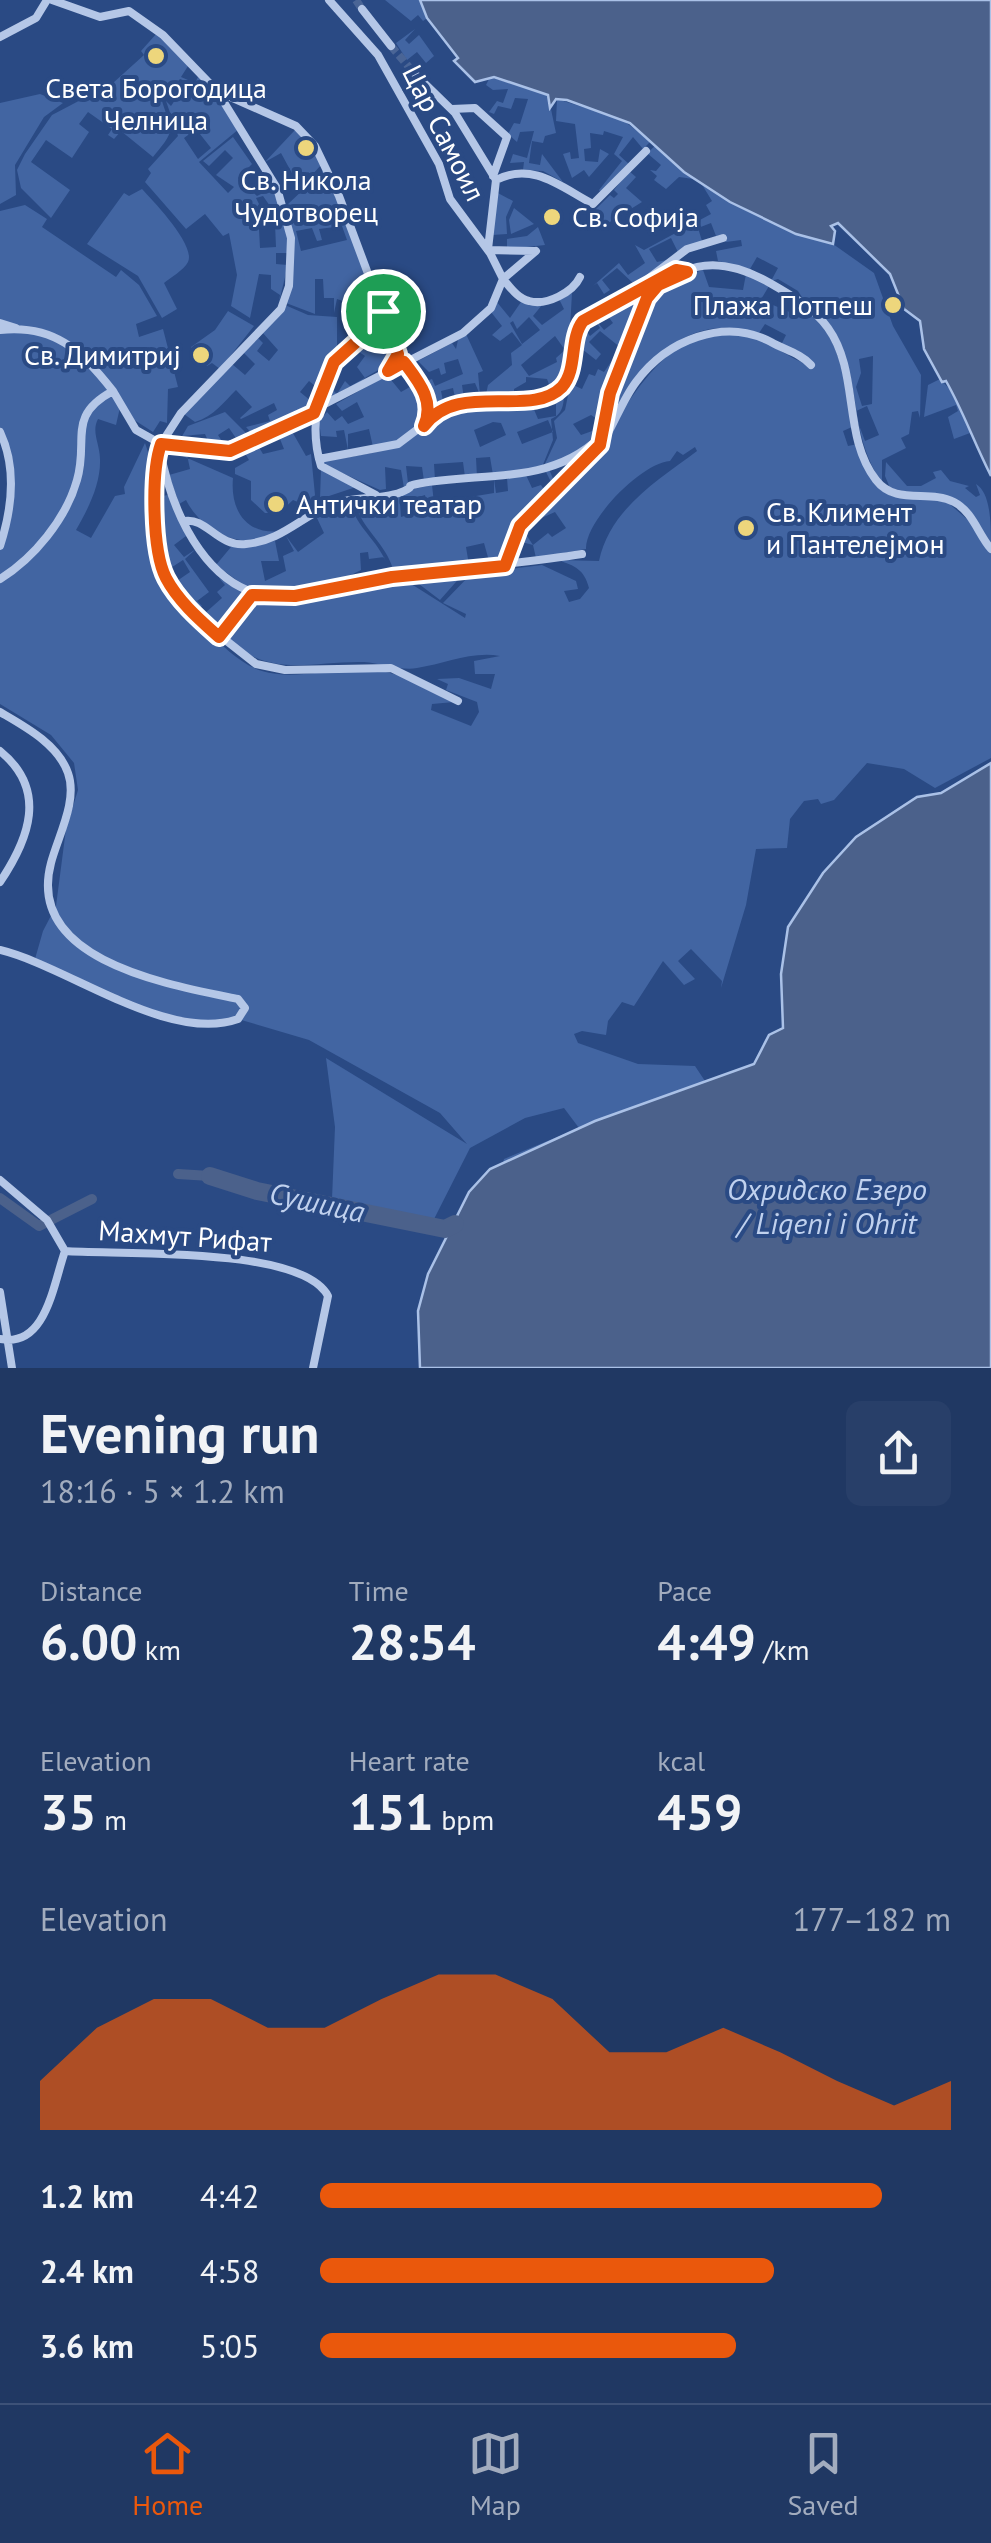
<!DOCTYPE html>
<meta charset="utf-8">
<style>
:root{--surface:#203863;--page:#283f69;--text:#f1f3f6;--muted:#a2acbe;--line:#3d5278;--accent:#ea580c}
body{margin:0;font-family:"PT Sans",sans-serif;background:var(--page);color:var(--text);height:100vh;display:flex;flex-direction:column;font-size:38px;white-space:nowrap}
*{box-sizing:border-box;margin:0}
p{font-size:32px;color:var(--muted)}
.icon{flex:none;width:55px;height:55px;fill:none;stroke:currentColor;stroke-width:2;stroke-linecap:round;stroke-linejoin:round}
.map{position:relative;height:1368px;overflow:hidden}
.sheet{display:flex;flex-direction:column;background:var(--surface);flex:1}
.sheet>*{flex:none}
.pin{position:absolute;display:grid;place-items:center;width:85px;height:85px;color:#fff;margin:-42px;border:5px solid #fff;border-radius:50%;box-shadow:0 2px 10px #0007}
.round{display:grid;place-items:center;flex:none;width:105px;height:105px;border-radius:15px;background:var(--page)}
.head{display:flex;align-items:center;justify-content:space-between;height:170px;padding:0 40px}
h1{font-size:55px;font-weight:800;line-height:75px}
.stats{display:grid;grid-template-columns:repeat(3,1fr);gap:15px;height:170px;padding:10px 40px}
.stats div{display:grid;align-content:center}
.stats b{font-size:50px;font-weight:800}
.stats small{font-size:28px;font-weight:400}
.stats p{font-size:28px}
.chart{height:280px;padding:20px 40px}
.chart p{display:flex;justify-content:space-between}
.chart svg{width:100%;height:180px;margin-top:10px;fill:var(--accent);opacity:.7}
ul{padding:0 40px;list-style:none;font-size:32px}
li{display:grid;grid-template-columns:160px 120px 1fr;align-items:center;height:75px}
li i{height:25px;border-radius:12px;background:var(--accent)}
.dock{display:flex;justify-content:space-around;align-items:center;height:140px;border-top:2px solid var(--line);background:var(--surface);font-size:28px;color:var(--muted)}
.dock a{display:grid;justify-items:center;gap:5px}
.dock .on{color:var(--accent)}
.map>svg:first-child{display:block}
.green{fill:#4265a2;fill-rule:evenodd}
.water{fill:#4b618b;stroke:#aac1e7;stroke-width:2.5}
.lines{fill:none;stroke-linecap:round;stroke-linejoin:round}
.canal{stroke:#4b618b;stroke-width:10}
.river{stroke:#4b618b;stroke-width:18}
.street-tunnel{stroke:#4a6596;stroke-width:8;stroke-dasharray:8 4;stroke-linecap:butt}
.street{stroke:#b5c7e7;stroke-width:8}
.route-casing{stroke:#fff;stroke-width:20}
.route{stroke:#ea580c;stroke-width:12}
.poi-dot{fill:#edd67c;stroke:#2a4a84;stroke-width:4}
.labels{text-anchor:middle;stroke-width:8;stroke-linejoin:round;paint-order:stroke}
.poi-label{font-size:28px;fill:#fff;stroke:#2a4a84;text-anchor:start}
.street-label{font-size:28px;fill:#fff;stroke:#2a4a84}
.water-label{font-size:30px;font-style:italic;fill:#c0d1ee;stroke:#2a4a84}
</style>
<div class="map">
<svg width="991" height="1368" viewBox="0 0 991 1368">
<rect width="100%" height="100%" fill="#2a4a84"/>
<path class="green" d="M 385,0 L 420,0 L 430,16 L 423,21 L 418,15 L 411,21 Z
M 415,29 L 405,40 L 409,44 L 419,35 L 434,56 L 426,63 L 417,52 L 407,60 L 396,43 Z
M 157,33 L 188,66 L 181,77 L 195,83 L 198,77 L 201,79 L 195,85 L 180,79 L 162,101 C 172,133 176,129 153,157 L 121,131 L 114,139 L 108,135 L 112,129 L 88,112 L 79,124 L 89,132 L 72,158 L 46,140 L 31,162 L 70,190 L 51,218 L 21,188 L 17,170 L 25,154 L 52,115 L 113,83 L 144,55 L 141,51 Z
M 490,77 L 548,95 L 556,133 L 545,136 L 543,143 L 532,141 L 529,163 L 540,165 L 542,154 L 563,182 L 543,171 L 523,170 L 524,162 L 510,163 L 513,154 L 527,158 L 534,131 L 520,132 L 517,142 L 508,134 L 514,123 L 520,124 L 528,99 L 515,98 L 511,109 L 498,106 L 494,114 L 489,112 L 497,101 L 503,103 L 508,89 L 493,90 L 486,85 Z
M 203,81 L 239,129 L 199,162 L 228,193 L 234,187 L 216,175 L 233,158 L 225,150 L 209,166 L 203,161 L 233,137 L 252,164 L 238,178 L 257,196 L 273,188 L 285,217 L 279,219 L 263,196 L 256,198 L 259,204 L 250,220 L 259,229 L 260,248 L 276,247 L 275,224 L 286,220 L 288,253 L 276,253 L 276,264 L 288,265 L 279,302 L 280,295 L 271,289 L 271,275 L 259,274 L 250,318 L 231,306 L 237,275 L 229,233 L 223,236 L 205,214 L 186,229 L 145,182 L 151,173 L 148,169 L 178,136 L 166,101 L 171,106 L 185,85 L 181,82 L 196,88 ZM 196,129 L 211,148 L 198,159 L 184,138 Z
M 40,94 L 63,103 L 44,117 L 15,165 L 16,195 L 0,204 L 0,103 Z
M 557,99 L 621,119 L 651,141 L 643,149 L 633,137 L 619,155 L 630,165 L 601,193 L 599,190 L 622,161 L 614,154 L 623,137 L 604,131 L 603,135 L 590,133 L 591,148 L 584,149 L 585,161 L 598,162 L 600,149 L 609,154 L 589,177 L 584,170 L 572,178 L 563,154 L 570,152 L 571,159 L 579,158 L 575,124 L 556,121 Z
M 295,130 L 304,138 L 297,145 L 308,159 L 317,154 L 321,165 L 312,175 L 308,172 L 301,178 L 305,183 L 300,188 L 281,153 L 265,162 Z
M 655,146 L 694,179 L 679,177 L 666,189 L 654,180 L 657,176 L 650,170 L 656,171 L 661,165 L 647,153 Z
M 325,169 L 379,310 L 376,312 L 368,312 L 368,300 L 357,300 L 352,313 L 351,304 L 337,299 L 334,313 L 334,298 L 324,298 L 323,279 L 315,279 L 315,314 L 286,303 L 294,249 L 287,205 ZM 342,226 L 347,240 L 301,251 L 296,231 L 312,228 L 317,241 L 322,240 L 319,229 Z
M 629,171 L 636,177 L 626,188 L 642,202 L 605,225 L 592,213 L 610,195 L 614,198 L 618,194 L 614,190 Z
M 701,183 L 796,234 L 833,244 L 874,273 L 893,326 L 921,375 L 920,418 L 918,411 L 912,412 L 909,434 L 901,438 L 906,448 L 882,460 L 882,483 C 852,438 860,399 844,353 C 834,326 810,312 798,291 L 778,279 L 771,281 L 778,268 L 757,257 L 750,269 L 718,261 L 716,251 L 742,246 L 741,240 L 726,242 L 724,234 L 716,236 L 711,223 L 698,228 L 702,241 L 678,252 L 671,238 L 649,249 L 657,262 L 667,260 L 635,285 L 617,268 L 602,280 L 610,290 L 604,294 L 597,283 L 593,286 L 619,263 L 628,275 L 645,263 L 635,245 L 644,250 L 711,214 L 706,205 L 712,201 ZM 873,356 L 872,404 L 862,406 L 856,387 L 861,373 L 859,359 ZM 867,406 L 879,435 L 865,441 L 854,412 Z
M 142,189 C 153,201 196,245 188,262 C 184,270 170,278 164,283 L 177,309 L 162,318 L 138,276 L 87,244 L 124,193 L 129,196 Z
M 496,192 L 513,201 L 506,217 L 507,234 L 492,235 Z
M 25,205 L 47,219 L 42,227 L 116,277 L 121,270 L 139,285 L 157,316 L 136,324 L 139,337 L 163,329 L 178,387 L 168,389 L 167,423 L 160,421 L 153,432 L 128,416 L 121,403 L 116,425 L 98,419 C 91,432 100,444 100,459 C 101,484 88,509 76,530 L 91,538 L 115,496 L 125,494 L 124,487 L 145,443 C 161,485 141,538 162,579 C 173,599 190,616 207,631 C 223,646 240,664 262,671 C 288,679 319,672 346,669 C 385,665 422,683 454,702 L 432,704 L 431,710 L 471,726 L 479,712 L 477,702 L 446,690 L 448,684 L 437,679 L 459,678 L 491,689 L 495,674 L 475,674 L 474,661 L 500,656 C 471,651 445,664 417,668 C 401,671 381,663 364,662 C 308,661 272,679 225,638 L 253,598 L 293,600 L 392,580 L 405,580 L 465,618 L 466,614 L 443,603 L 471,574 L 542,565 L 576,581 L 578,589 L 564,591 L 569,602 L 580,599 L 589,588 C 584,569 575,566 558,560 L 599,561 C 610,509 657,481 697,451 L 695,447 L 683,455 L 677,451 L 670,461 C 641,463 585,521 586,549 L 536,558 L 533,545 L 514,540 L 521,527 L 607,443 L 607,434 C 644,380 678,315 758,339 C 776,345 796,364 813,365 L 801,352 L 781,345 L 786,335 L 765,324 L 759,333 C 680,310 645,368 608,424 C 610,390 629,317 654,293 C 667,281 686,275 703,270 L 709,287 L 743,290 L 746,274 L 769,286 L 760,301 L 770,308 L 773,305 L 799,316 L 804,308 C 844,339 843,381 852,427 L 843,431 L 848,446 L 858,444 L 865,468 L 881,490 L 891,496 L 945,500 L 969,521 L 991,553 L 991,758 L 935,788 L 904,769 L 867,763 L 834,800 L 821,804 L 818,799 L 804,801 L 790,819 L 787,848 L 756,849 L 746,905 L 721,988 L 722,981 L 691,949 L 678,961 L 695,979 L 684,985 L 663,961 L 634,1006 L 622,1002 L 608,1021 L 606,1035 L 582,1031 L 574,1034 L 578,1043 L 638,1064 L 695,1066 L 705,1081 L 597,1121 L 611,1132 C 622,1182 515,1240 498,1185 L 504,1159 L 579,1128 L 564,1108 L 525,1118 L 470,1148 L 432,1223 L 332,1199 L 335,1127 L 326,1058 L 467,1144 L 440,1113 L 309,1040 L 238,1019 L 220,1023 L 165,1015 L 118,999 L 35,959 L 43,931 L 56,906 L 66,829 L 78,790 L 74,763 L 51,735 L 0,704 C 0,654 0,597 0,547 C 6,507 19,472 0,432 L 0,211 ZM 555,512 L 566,528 L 552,537 L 548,533 L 533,545 L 521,527 Z
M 514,208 L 534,224 L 511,234 L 509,220 Z
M 538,227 L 545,245 L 507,249 L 507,239 L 527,236 Z
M 650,291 L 629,330 L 604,408 L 600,409 L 603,423 L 591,415 L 573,424 L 581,435 L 595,430 L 599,435 L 575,455 L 544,466 L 557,438 L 554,421 L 565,410 L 582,327 L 590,336 L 600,328 L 594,318 L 604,330 L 613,323 L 604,311 ZM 600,331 L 621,348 L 604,372 L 598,369 L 595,376 L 589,374 L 582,389 L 569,383 L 582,349 L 596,360 L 601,354 L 589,342 Z
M 572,293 L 568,364 L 558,388 L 542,394 L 550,387 L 547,379 L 526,377 L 526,382 L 514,389 L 514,396 L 485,399 L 488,385 L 512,365 L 511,353 L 522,345 L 512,332 L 500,341 L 492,335 L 502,326 L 491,312 L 496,301 L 510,318 L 521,302 L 542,305 L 533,316 L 542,325 L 564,309 L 559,299 ZM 529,317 L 540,330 L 522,344 L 510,323 L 513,321 L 517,329 ZM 555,336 L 565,350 L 556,358 L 557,362 L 529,376 L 521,365 Z
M 285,305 L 308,315 L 337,317 L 337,351 L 320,390 L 309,381 L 300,392 L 311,401 L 302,412 L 255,437 L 246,427 L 270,421 L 268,415 L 277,410 L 274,403 L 241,419 L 234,412 L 240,418 L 252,407 L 236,390 C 224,402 214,416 195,422 L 184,414 L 232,364 L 245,375 L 255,364 L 243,352 L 258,338 L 263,343 L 257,351 L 269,361 L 278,350 L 262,332 Z
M 228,311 L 254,326 L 220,369 L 212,363 L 207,366 L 202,361 L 207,356 L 201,349 L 195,353 L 191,347 L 215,330 Z
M 386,326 L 395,352 L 394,361 L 316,406 L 328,386 L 337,394 L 345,381 L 352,388 L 365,378 L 357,367 L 365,356 L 352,347 Z
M 466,334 L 483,371 L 478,373 L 480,395 L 475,383 L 462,385 L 464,399 L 456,403 L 453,388 L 441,391 L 444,406 L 430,416 L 428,396 L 421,383 L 432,379 L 435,386 L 463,374 L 458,359 L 444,363 L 446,373 L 441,375 L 439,368 L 429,372 L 418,361 L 452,343 L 456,349 L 458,340 Z
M 387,375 L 401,392 L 417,383 L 425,403 L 422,424 L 394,443 L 373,447 L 369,429 L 348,434 L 348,450 L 344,430 L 336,431 L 337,437 L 321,436 L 319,421 L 327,412 L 335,421 L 342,416 L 348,424 L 364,417 L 357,402 L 342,411 L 336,404 Z
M 940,379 L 960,400 L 970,433 L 954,439 L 948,417 L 958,411 L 956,405 L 924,417 L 928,385 Z
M 565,386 C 563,400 566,413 551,419 L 553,440 L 542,467 L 493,475 L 490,457 L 476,458 L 477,477 L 465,477 L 463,462 L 434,464 L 435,480 L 424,481 L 422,467 L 406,466 L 408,483 L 404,488 L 401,470 L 385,467 L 386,489 L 380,490 L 324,465 L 324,461 C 379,452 398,453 440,412 L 530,400 L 538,419 L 556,416 L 556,396 L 542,398 ZM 548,420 L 553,432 L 522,444 L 517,432 ZM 493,422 L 501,423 L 506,435 L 480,447 L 474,430 Z
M 225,412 L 251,438 L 240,444 L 229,428 L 218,435 L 227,449 L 210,445 L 205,434 L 181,436 L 178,443 L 188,426 Z
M 290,428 L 306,456 L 311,454 L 315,495 L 307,506 L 293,500 L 279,513 L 265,513 L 251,500 L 251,481 L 235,474 L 235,468 L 249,460 L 243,450 L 257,444 L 263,454 L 284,449 L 278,434 Z
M 600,441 C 571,484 518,508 503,559 L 489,561 L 484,543 L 466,547 L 469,565 L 393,569 C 385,542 361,529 355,502 L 432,485 L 434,503 L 494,493 L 494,479 L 496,493 L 508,491 L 507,478 L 526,475 L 532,488 L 541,485 L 543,488 L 552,484 L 546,472 L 536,472 L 549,469 L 554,481 L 568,475 L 564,463 ZM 425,495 L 427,509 L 401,517 L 400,503 Z
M 169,450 L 233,478 C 230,510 246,536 282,531 C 247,553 204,535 186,500 L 179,504 L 169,475 L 190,469 L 187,455 L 168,455 L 165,460 Z
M 886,462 L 907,486 L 921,486 L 936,478 L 933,472 L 941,470 L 950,481 L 969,486 L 965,488 L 976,497 L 980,495 L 976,484 C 991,493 991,525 991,546 L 963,505 L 890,488 L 885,476 Z
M 321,469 L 363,490 L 362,493 L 356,487 L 320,499 Z
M 168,495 L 193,544 L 186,536 L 174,545 L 184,557 L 196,549 L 185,559 L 209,592 L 197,601 L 202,606 L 198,609 L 204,614 L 222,598 L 217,592 L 225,585 L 219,578 L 248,597 L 221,631 L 174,583 L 190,572 L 183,560 L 166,571 L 157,497 Z
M 350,501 C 356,529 379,540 388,567 L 384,557 L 369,559 L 368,552 L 360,553 L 361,570 L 351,575 L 349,581 L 293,593 L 253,592 L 216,565 L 231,547 L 275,541 L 279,561 L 261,561 L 265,581 L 286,571 L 283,556 L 294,551 L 286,536 L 298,552 L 324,533 L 316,516 L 296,529 L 316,514 Z
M 463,574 L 440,600 L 411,578 Z"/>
<path class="water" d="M 420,0 L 991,0 L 991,476 C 973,440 963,411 946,381 L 942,382 L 924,349 L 920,321 L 904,309 L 890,274 L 838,223 L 831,226 L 835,231 L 833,244 L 796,234 L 730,202 L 684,172 L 630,123 L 567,100 L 556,99 L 550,108 L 548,95 L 494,77 L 475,82 L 454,61 L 458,58 L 427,18 Z
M 991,763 L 991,1368 L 420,1368 L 418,1311 L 428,1274 L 469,1192 L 490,1169 L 595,1121 L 754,1064 L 769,1035 L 783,1028 L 781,974 L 788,927 L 823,873 L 856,837 L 917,797 L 941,793 Z"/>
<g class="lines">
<path class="canal" d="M 178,1174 L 210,1176
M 0,1198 L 39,1226 L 92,1199"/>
<path class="river" d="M 210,1176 L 257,1191 L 445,1229 L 455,1224"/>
<path class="street-tunnel" d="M 356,0 L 362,9
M 391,46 L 414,73"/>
<path class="street" d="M 52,0 L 100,17 L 129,11 L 163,35 L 217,91 L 277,188 L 291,238 L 289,286 L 281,309 L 181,413 L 159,447 L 156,515 L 165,576 L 204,623 L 256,664 L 285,670 L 391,668 L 458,701
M 362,9 L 391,46
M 0,37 L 36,18 L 47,0
M 414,73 L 455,113 L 496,180 L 488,249
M 217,91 L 296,126 L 315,146 L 339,196 L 398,354 L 394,365
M 452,109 L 475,108 L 507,137 L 493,176
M 496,180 C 533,161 562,188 593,204 L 646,151
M 488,250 L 534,251
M 536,251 L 503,279 C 510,287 518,299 529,301 C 547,306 573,292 580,277
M 649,278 L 687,249 L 723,238
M 0,323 L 16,328
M 0,330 C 54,324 81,350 113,391
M 404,362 L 425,394 L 426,422
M 606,431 C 614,344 658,220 768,282 C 789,294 814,308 828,328 C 860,373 842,436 876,480 C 896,506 929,489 954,502 C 973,512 978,534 991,549
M 0,432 C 17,468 12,509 0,546
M 160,451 C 173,516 210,601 288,597 C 324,595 358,582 393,577 C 456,568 519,564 582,554
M 319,459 L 398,444 L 447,407 L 553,393 L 566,381 L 583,321 L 662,276 L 683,271
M 376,495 L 321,466 C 310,431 315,377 345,350 C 359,337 376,329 383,311
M 184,521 C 207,517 217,547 246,544 C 283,541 303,514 336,503 C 357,496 385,500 404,491 C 417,485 403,487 417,484 C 483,471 556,487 606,431
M 505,566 C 514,511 569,491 599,448 C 613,428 621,402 636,382 C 667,340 724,317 771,342 C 785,350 800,353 811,365
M 0,579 C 34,558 66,519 77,480 C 89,440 66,416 113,391 L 136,430 L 161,444 L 235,450 L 463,333 L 491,308 L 503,279 L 490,253 L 450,199 L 439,164 L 378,55 L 329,0
M 219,637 L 253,595
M 0,712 C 24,726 58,744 68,773 C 78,801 58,836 51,863 C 25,961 170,985 238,999 L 245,1008 L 238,1019 C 169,1044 67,966 0,950
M 0,751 C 48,790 29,839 0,882
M 0,1180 L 47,1220 L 65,1251
M 0,1292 L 12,1368
M 0,1339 C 46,1348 53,1285 65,1251 C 122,1255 302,1246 328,1296 L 313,1368"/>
</g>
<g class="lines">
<defs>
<path id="route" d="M 676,270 L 687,272 L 658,285 L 647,298 L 610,393 L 600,445 L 520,526 L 505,566 L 392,577 L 295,596 L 252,595 L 219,637 C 200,620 178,601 166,578 C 152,551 151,472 161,444 L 230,451 L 314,413 L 334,362 L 375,325 L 383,311 L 398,354 L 388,371 L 404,362 C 419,382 435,401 424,426 C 458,380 531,419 562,387 C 578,369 569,339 583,321 Z"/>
</defs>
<use href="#route" class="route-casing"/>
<use href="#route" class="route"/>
</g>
<g class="poi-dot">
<circle cx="156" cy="56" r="10"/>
<circle cx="306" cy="148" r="10"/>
<circle cx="552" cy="217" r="10"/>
<circle cx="893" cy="305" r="10"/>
<circle cx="201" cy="355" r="10"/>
<circle cx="276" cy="504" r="10"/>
<circle cx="746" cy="528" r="10"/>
</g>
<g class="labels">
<g class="poi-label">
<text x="156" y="98" text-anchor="middle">Света Борогодица<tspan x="156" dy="32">Челница</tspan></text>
<text x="306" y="190" text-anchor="middle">Св. Никола<tspan x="306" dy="32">Чудотворец</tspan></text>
<text x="572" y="227">Св. Софија</text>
<text x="873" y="315" text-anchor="end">Плажа Потпеш</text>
<text x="181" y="365" text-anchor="end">Св. Димитриј</text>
<text x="296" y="514">Антички театар</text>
<text x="766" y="522">Св. Климент<tspan x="766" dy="32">и Пантелејмон</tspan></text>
</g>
<g class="street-label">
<text transform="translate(444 133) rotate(63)" y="10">Цар Самоил</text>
<text transform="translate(185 1236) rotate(4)" y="10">Махмут Рифат</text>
</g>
<g class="water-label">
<text x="827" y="1200">Охридско Езеро<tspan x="827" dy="34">/ Liqeni i Ohrit</tspan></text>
<text transform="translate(317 1203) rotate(12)" y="10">Сушица</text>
</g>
</g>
</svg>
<div class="pin" style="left:383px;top:311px;background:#1e9e55"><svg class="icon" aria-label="arrive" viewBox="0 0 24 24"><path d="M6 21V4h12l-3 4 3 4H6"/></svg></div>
</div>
<section class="sheet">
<div class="head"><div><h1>Evening run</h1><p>18:16 · 5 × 1.2 km</p></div><a class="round"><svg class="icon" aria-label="share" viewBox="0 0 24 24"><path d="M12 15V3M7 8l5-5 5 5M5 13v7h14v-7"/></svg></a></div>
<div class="stats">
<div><p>Distance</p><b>6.00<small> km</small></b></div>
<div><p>Time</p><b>28:54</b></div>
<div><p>Pace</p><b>4:49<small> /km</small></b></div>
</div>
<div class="stats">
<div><p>Elevation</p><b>35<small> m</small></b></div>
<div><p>Heart rate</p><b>151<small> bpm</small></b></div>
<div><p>kcal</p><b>459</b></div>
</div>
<div class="chart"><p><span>Elevation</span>177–182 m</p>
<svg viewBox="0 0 160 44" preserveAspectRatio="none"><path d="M0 44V32L10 19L20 12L30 12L40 19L50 19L60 12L70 6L80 6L90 12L100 25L110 25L120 19L130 25L140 32L150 38L160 32V44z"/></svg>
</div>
<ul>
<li><b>1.2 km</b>4:42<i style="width:89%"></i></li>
<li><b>2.4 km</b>4:58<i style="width:72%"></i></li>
<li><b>3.6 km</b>5:05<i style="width:66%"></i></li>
</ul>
</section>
<nav class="dock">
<a class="on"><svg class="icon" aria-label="home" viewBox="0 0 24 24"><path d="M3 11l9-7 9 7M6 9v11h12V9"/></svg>Home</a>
<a><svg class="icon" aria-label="map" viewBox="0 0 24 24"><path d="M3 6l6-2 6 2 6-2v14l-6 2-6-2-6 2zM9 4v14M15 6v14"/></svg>Map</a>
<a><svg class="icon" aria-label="saved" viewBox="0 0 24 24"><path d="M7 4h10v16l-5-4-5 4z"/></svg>Saved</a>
</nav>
